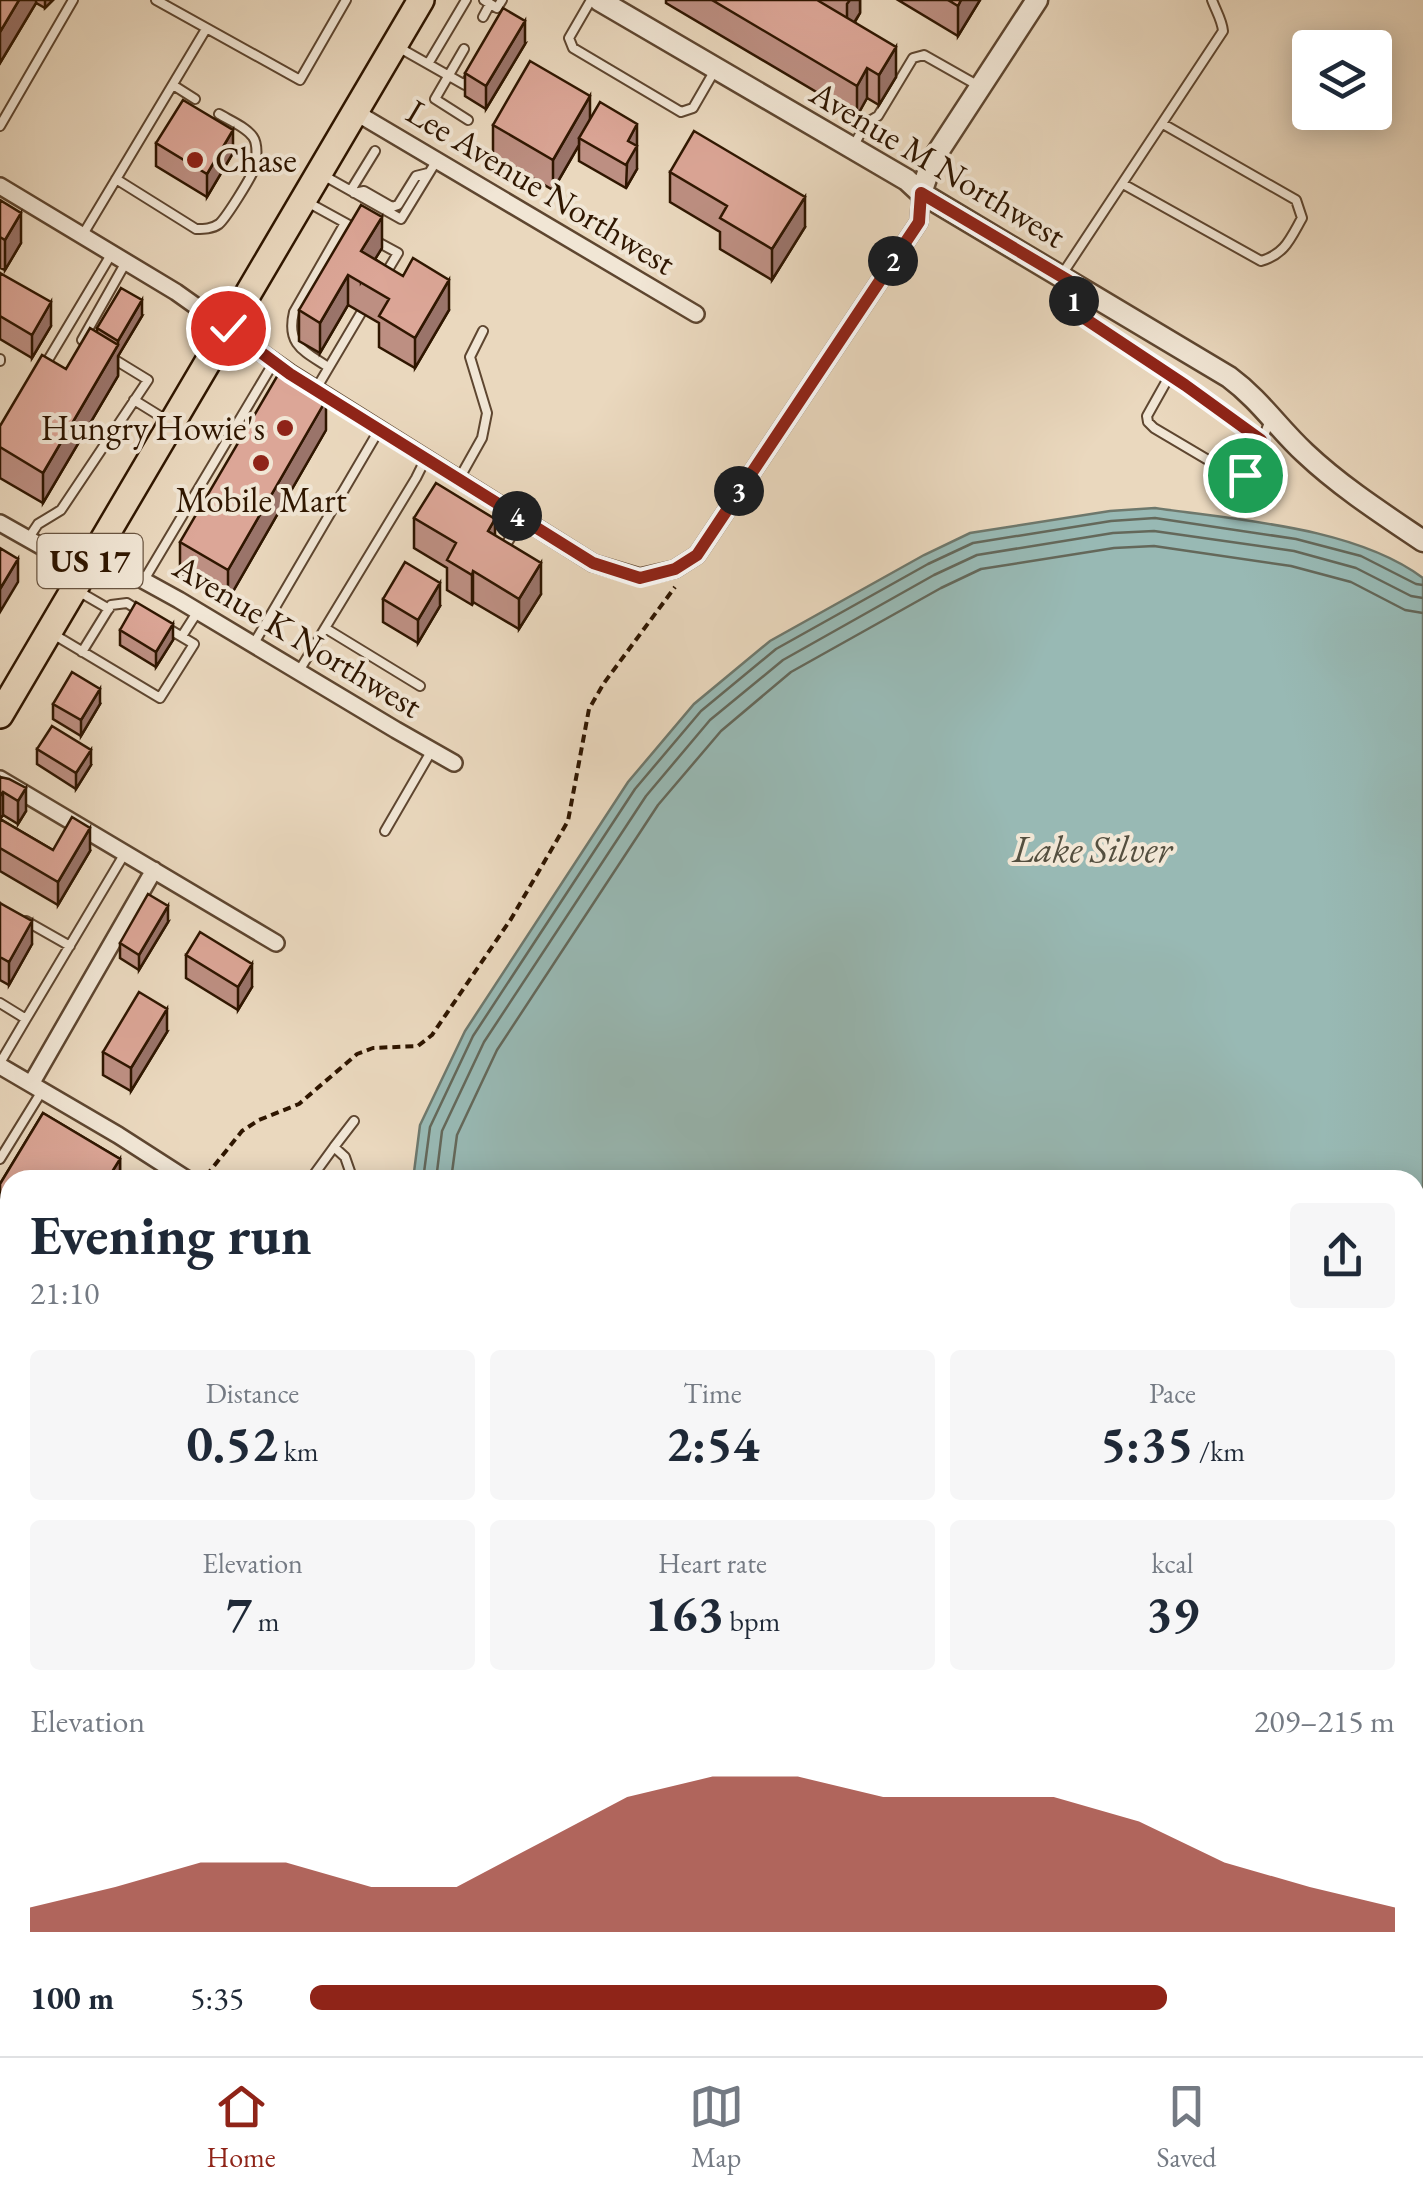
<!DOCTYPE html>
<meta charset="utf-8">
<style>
:root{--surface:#fff;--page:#f6f6f7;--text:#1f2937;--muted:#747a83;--line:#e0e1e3;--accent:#8f2418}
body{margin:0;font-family:"EB Garamond",serif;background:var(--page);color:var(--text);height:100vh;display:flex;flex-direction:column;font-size:38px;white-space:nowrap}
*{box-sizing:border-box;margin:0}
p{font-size:32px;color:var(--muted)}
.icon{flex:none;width:55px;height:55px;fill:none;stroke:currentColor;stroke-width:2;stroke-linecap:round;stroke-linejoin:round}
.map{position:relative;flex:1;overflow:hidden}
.details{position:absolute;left:0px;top:1170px;width:1425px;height:888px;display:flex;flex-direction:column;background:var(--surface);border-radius:30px 30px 0 0;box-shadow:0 5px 25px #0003}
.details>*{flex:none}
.buttons{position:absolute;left:1292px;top:30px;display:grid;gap:20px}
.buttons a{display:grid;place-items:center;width:100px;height:100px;border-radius:10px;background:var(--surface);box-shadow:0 5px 25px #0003;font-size:50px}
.pin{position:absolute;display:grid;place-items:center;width:85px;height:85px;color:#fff;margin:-42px;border:5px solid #fff;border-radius:50%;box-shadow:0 2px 10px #0007}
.km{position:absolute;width:50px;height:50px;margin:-25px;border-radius:50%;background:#222;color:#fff;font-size:28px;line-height:50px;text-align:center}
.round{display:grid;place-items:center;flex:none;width:105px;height:105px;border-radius:10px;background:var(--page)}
.summary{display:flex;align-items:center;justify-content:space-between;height:170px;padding:0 30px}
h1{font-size:55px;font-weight:700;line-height:75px}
.metrics{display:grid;grid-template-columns:repeat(3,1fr);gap:15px;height:170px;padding:10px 30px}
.metrics div{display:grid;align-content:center;border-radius:10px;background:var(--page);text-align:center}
.metrics b{font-size:50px;font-weight:700}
.metrics small{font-size:28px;font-weight:400}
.metrics p{font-size:28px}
.chart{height:280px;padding:20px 30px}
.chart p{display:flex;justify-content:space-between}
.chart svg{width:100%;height:180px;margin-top:10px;fill:var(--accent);opacity:.7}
ul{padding:0 30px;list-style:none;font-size:32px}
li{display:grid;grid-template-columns:160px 120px 1fr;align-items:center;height:75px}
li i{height:25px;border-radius:12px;background:var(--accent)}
.tab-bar{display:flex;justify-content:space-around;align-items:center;height:140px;border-top:2px solid var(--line);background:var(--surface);font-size:28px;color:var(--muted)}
.tab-bar a{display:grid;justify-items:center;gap:5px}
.tab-bar .active{color:var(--accent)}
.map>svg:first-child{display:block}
.green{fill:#b9be90;stroke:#746a48;stroke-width:2.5}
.water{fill:#98b9b4;stroke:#6e786c;stroke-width:2.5}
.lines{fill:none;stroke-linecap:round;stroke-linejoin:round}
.shore{stroke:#64685a;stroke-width:2.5}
.service-casing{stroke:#5e4630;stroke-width:12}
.minor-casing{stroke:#5e4630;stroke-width:20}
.tertiary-casing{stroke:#5e4630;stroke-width:25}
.secondary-casing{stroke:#2f1600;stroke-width:28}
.trunk-casing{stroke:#2f1600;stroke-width:30}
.path{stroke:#2f1600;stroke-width:4;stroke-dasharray:8 5;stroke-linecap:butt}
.service{stroke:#f1e6d5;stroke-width:8}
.minor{stroke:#f1e6d5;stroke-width:15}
.tertiary{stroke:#f1e6d5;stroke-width:20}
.secondary{stroke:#f1e6d5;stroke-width:22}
.trunk{stroke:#ead8be;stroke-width:25}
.wall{fill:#bd8f82;stroke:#2f1600;stroke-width:2.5}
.shaded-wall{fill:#9a746a;stroke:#2f1600;stroke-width:2.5}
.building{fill:#dca697;stroke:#2f1600;stroke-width:2.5}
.route-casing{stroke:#fff;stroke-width:20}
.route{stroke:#8f2418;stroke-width:12}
.poi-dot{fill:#8f2418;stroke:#f1e6d5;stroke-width:4}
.labels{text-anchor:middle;stroke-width:8;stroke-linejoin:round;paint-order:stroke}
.shield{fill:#f1e6d5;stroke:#695440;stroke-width:2.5}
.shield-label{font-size:32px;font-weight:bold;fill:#2f1600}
.poi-label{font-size:35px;fill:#2f1600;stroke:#f1e6d5;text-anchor:start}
.street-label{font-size:35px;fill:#2f1600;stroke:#f1e6d5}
.water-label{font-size:38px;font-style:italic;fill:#544f3f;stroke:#f1e6d5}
</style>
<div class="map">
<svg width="1423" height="2056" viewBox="0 0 1423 2056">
<rect width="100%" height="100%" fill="#ead8be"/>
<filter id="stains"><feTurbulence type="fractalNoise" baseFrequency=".002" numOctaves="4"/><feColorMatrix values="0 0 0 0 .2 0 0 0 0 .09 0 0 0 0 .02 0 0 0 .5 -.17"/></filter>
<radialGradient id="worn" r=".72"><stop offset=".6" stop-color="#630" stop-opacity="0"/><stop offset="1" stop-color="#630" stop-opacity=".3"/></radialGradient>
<path class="green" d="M 0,1633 L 10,1638 L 10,2022 L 0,2041 Z
M 46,2048 L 453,2048 L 448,2056 L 42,2056 Z"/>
<path class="water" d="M 1155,508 C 1237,520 1355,527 1423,578 L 1423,1875 L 1415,1881 L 1415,1180 L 413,1180 L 420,1125 L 465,1031 L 628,782 L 694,704 L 770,641 L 924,555 L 970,533 L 1110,511 Z"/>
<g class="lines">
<path class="shore" d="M 423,1180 L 430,1127 L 473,1036 L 635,789 L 701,711 L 776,649 L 928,564 L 973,543 L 1111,521 L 1155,518 L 1296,539 L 1361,556 L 1416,584 L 1423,585
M 436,1180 L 442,1131 L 484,1042 L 646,796 L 710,720 L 783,660 L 934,575 L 977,555 L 1113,533 L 1154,531 L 1294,551 L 1356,568 L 1411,596 L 1423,598
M 451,1180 L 457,1135 L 497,1050 L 658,805 L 721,731 L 791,672 L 941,588 L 981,569 L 1114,548 L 1154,546 L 1291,566 L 1351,582 L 1405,610 L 1423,613"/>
<defs>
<path id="service" d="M 156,0 L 300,80 L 346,0
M 484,0 L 497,8 L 502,0
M 591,0 L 569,38 L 573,48 L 681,112 L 693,108 L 715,70
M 483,17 L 490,4
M 398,47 L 428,64 L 466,0
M 464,49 L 435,99 L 468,120
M 428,64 L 465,85 L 469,78
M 173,85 L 195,99
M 0,126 L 73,0
M 853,147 L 866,123 L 878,116 L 913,58 L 924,55 L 977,85
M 321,174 L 401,219 L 437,160
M 116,179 L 196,229 C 204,229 212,229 219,224 C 226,218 251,178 254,169 C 257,160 258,144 253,137 C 246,127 229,120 219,114
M 1123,184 L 1261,261 C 1285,254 1290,239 1302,218 L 1296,200 L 1163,124
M 351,190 L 375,151
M 354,193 L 364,191 L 392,207 L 398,205 L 416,176 L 428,173
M 309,203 L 349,225
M 82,236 L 206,29
M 374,240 L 398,253 L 386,273
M 1061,276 L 1223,31 C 1222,20 1216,11 1212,0
M 1079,292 L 1073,303 L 1073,308 L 1077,314 L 1185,385 L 1261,440
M 91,345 L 82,340 L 126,262
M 0,359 L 0,361
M 45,365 L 112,253
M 328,367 C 304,351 286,345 294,312 L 345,223
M 1170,375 L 1147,416 L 1148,422 L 1154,428 L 1230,473 L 1245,475 L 1251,470 L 1270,420
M 316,389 L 361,313
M 134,400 L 168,421
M 459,479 L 482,438 L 487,413 L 470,357 L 483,331
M 28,539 L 38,524 L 61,510 L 148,380 L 112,358
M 504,548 L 522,519
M 144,580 L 274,362
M 78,591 L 109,609
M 325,628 L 420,686
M 53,634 L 160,698 L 194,644 L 167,628
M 182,636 L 198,611
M 253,645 L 379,430
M 82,652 L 111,605 L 127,603 L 138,610
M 299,671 L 416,478 L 426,458
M 385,831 L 432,750
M 26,921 L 70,946
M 0,1003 L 26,1019 L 125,853
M 0,1063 L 26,1019
M 334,1147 L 354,1121
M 0,1159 L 42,1091
M 310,1180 L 334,1147 L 345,1157 L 353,1180
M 70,2048 L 77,2051 L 79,2048
M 1402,2056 L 1413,2048"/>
<path id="minor" d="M 355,112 L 696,314
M 0,186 L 176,292 L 290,373 L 593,563 L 640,577 L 675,569 L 697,555 L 919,222 L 921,193
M 0,523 L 62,558 L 91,560 L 119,567 L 179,600 L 396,730 L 454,763
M 0,779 L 276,943
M 0,1066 L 118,1135 L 188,1180
M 31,1084 L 154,870
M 0,1438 L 10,1423
M 567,2048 L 581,2056
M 31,2056 L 35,2048
M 475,2056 L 480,2048"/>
<path id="tertiary" d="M 599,0 L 907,180 L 921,193 L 1229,377 C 1260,400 1278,428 1305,453 C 1341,487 1383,514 1423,541
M 921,193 L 932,161 L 1037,0"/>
<path id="secondary" d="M 1415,1941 L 1423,1937
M 1415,1973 L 1423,1969
M 1195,2056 L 1208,2048
M 1267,2056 L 1282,2048"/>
<path id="trunk" d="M 0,715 L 421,0"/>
</defs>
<use href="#service" class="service-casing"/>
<use href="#minor" class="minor-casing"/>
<use href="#tertiary" class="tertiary-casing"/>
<use href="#secondary" class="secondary-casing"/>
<use href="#trunk" class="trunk-casing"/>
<path class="path" d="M 206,1176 L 242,1131 L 259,1120 L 299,1104 L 357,1054 L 373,1048 L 418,1046 L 432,1035 L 511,919 L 568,821 L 589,709 L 604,683 L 675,587
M 0,1506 L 10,1493
M 0,1785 L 10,1812
M 10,1823 C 0,1831 1,1841 10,1850
M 0,1980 L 10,1982"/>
<use href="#service" class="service"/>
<use href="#minor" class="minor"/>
<use href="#tertiary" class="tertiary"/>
<use href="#secondary" class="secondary"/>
<use href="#trunk" class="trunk"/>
</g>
<path class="wall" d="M 0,0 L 53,0 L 45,8 L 36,3 L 0,63 Z
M 666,0 L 860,0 L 860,13 L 855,22 L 896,77 L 879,105 L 867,98 L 857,116 L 666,3 Z
M 898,0 L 980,0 L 958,36 Z
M 525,44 L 486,109 L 465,96 L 465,73 Z
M 590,119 L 637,169 L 626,188 L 579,161 L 579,145 L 553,190 L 493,155 L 493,125 Z
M 156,143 L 233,153 L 207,197 L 156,166 Z
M 670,172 L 805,227 L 772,280 L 720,249 L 720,232 L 670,202 Z
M 0,200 L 21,243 L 5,270 L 0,268 Z
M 382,248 L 375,259 L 449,310 L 415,368 L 379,347 L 379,323 L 348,305 L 320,353 L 299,341 L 299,310 Z
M 0,273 L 51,326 L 32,358 L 0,339 Z
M 142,316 L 118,356 L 118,376 L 43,503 L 0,478 L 0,426 L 66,369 L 97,333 L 97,328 Z
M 326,430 L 228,600 L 180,573 L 180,542 Z
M 414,518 L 495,536 L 541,594 L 519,629 L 473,602 L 472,605 L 447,590 L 447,568 L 414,548 Z
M 383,599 L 440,606 L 418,643 L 383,622 Z
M 120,630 L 173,640 L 156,667 L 120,645 Z
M 53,704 L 100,704 L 81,736 L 53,719 Z
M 37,749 L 91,765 L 76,789 L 37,764 Z
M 0,777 L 26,811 L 18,824 L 3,815 L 0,819 L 53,850 L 90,851 L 58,905 L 0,871 Z
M 0,903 L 32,944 L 9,985 L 0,980 Z
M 168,922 L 139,970 L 120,958 L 120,943 Z
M 186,955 L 252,987 L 238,1010 L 186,978 Z
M 167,1032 L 131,1091 L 103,1075 L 103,1052 Z
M 43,1113 L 120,1159 L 120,1180 L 10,1180 L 10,1297 L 0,1291 L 0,1184 Z"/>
<path class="shaded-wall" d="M 19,0 L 36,0 L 36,3 L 0,63 L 0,32 Z
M 45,0 L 53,0 L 45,8 Z
M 850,0 L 860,0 L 860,13 L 847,34 L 847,4 Z
M 961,0 L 980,0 L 958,36 L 958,6 Z
M 525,21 L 525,44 L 486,109 L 486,86 Z
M 896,47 L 896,77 L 879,105 L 879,75 Z
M 867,68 L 867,98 L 857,116 L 857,86 Z
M 590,96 L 590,127 L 579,138 L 579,145 L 553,190 L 553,160 Z
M 637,124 L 637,169 L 626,188 L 628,141 Z
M 233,130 L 233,153 L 207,197 L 207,174 Z
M 805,197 L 805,227 L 772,280 L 772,249 Z
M 21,213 L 21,243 L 5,270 L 5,240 Z
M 382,217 L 382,248 L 361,282 L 361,251 Z
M 348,275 L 348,305 L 320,353 L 320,323 Z
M 449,280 L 449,310 L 415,368 L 415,338 Z
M 142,300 L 142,316 L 118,356 L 118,376 L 43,503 L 43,473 L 118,345 L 118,341 Z
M 51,302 L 51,326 L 32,358 L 32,335 Z
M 326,400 L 326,430 L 228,600 L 228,570 Z
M 495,519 L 495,549 L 488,531 Z
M 18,559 L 18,582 L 0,612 L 0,589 Z
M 541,563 L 541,594 L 519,629 L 519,599 Z
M 473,571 L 473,602 L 472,605 L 472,575 Z
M 440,583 L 440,606 L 418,643 L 418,620 Z
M 173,624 L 173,640 L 156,667 L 156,652 Z
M 100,689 L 100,704 L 81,736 L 81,720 Z
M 91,750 L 91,765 L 76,789 L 76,773 Z
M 26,788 L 26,811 L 18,824 L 18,801 Z
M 3,792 L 3,815 L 0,819 L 0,796 Z
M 90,828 L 90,851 L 58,905 L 58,882 Z
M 168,906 L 168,922 L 139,970 L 139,955 Z
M 32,921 L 32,944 L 9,985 L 9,962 Z
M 252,964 L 252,987 L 238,1010 L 238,987 Z
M 167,1009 L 167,1032 L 131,1091 L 131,1068 Z
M 120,1159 L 120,1180 L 107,1180 Z"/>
<path class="building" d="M 0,0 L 19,0 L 0,32 Z
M 712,0 L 817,0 L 896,47 L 879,75 L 867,68 L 857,86 Z
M 948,0 L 961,0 L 958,6 Z
M 503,8 L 525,21 L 486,86 L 465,73 Z
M 530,61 L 590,96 L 553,160 L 493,125 Z
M 183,100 L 233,130 L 207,174 L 156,143 Z
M 600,102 L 637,124 L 628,141 L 637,146 L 626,165 L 579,138 Z
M 694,131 L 805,197 L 772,249 L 720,218 L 727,206 L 670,172 Z
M 0,200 L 21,213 L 5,240 L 0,237 Z
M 361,205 L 382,217 L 361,251 L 403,276 L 413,258 L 449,280 L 415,338 L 379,316 L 389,299 L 348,275 L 320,323 L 299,310 Z
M 0,273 L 51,302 L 32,335 L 0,316 Z
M 121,288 L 142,300 L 118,341 L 97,328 Z
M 90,328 L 118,345 L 43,473 L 0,447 L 0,426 L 42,355 L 66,369 Z
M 279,373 L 326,400 L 228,570 L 180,542 Z
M 436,483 L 495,519 L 488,531 L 541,563 L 519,599 L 473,571 L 472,575 L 447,560 L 456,543 L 414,518 Z
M 0,548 L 18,559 L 0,589 Z
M 405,562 L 440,583 L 418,620 L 383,599 Z
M 136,602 L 173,624 L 156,652 L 120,630 Z
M 72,672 L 100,689 L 81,720 L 53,704 Z
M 52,726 L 91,750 L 76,773 L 37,749 Z
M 0,777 L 9,779 L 26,788 L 18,801 L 3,792 L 0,796 Z
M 72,817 L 90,828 L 58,882 L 0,848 L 0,819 L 53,850 Z
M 148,894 L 168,906 L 139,955 L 120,943 Z
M 0,903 L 32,921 L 9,962 L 0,957 Z
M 200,932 L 252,964 L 238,987 L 186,955 Z
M 139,992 L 167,1009 L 131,1068 L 103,1052 Z
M 43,1113 L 120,1159 L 107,1180 L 10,1180 L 10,1267 L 0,1261 L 0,1184 Z"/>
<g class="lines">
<defs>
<path id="route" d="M 228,328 L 290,374 L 593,563 L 640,578 L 675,569 L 697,555 L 919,222 L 921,193 L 1081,288 C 1075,298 1070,304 1078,314 L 1185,385 L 1261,440 L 1251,470 L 1245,475"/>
</defs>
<use href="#route" class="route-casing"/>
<use href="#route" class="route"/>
</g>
<g class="poi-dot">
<circle cx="195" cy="160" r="10"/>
<circle cx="285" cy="428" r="10"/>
<circle cx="261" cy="463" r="10"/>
</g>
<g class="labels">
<rect class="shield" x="37.5" y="534" width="105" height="54" rx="8"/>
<g class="shield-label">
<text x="90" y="572">US 17</text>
</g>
<g class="poi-label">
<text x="215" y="172">Chase</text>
<text x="265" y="440" text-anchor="end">Hungry Howie's</text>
<text x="261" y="512" text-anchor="middle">Mobile Mart</text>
</g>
<g class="street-label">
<text transform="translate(938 164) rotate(31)" y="12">Avenue M Northwest</text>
<text transform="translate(541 187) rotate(31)" y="12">Lee Avenue Northwest</text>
<text transform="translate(298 636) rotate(31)" y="12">Avenue K Northwest</text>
</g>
<g class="water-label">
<text x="1092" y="862">Lake Silver</text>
</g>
</g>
<rect width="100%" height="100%" filter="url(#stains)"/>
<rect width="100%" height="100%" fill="url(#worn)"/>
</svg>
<div class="buttons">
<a><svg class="icon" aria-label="layers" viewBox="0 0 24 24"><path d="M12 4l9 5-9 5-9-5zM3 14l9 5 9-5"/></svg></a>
</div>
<div class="pin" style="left:1245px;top:475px;background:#1e9e55"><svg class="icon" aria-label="arrive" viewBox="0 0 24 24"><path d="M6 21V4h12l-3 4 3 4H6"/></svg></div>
<div class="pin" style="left:228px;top:328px;background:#d93025"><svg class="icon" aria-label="check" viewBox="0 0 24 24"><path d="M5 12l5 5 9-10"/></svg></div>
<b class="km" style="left:1074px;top:301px">1</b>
<b class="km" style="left:893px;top:261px">2</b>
<b class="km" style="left:739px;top:491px">3</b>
<b class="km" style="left:517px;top:516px">4</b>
<section class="details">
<div class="summary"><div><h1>Evening run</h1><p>21:10</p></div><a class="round"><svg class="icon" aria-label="share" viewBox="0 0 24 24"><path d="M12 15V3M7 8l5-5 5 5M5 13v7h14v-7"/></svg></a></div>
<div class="metrics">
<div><p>Distance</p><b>0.52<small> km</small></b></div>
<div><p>Time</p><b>2:54</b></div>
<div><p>Pace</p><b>5:35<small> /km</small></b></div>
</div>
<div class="metrics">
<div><p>Elevation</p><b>7<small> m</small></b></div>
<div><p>Heart rate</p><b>163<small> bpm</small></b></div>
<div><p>kcal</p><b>39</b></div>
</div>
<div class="chart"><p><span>Elevation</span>209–215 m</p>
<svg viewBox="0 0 160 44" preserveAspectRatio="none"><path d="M0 44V38L10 33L20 27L30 27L40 33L50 33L60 22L70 11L80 6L90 6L100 11L110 11L120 11L130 17L140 27L150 33L160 38V44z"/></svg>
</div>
<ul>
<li><b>100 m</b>5:35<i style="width:79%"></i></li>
</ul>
</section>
</div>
<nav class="tab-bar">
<a class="active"><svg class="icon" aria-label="home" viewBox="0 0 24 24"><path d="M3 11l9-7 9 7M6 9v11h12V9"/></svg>Home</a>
<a><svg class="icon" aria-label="map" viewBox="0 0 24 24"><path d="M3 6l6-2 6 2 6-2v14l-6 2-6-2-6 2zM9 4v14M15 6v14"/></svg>Map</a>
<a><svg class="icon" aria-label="saved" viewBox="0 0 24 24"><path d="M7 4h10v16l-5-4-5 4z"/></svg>Saved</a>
</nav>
